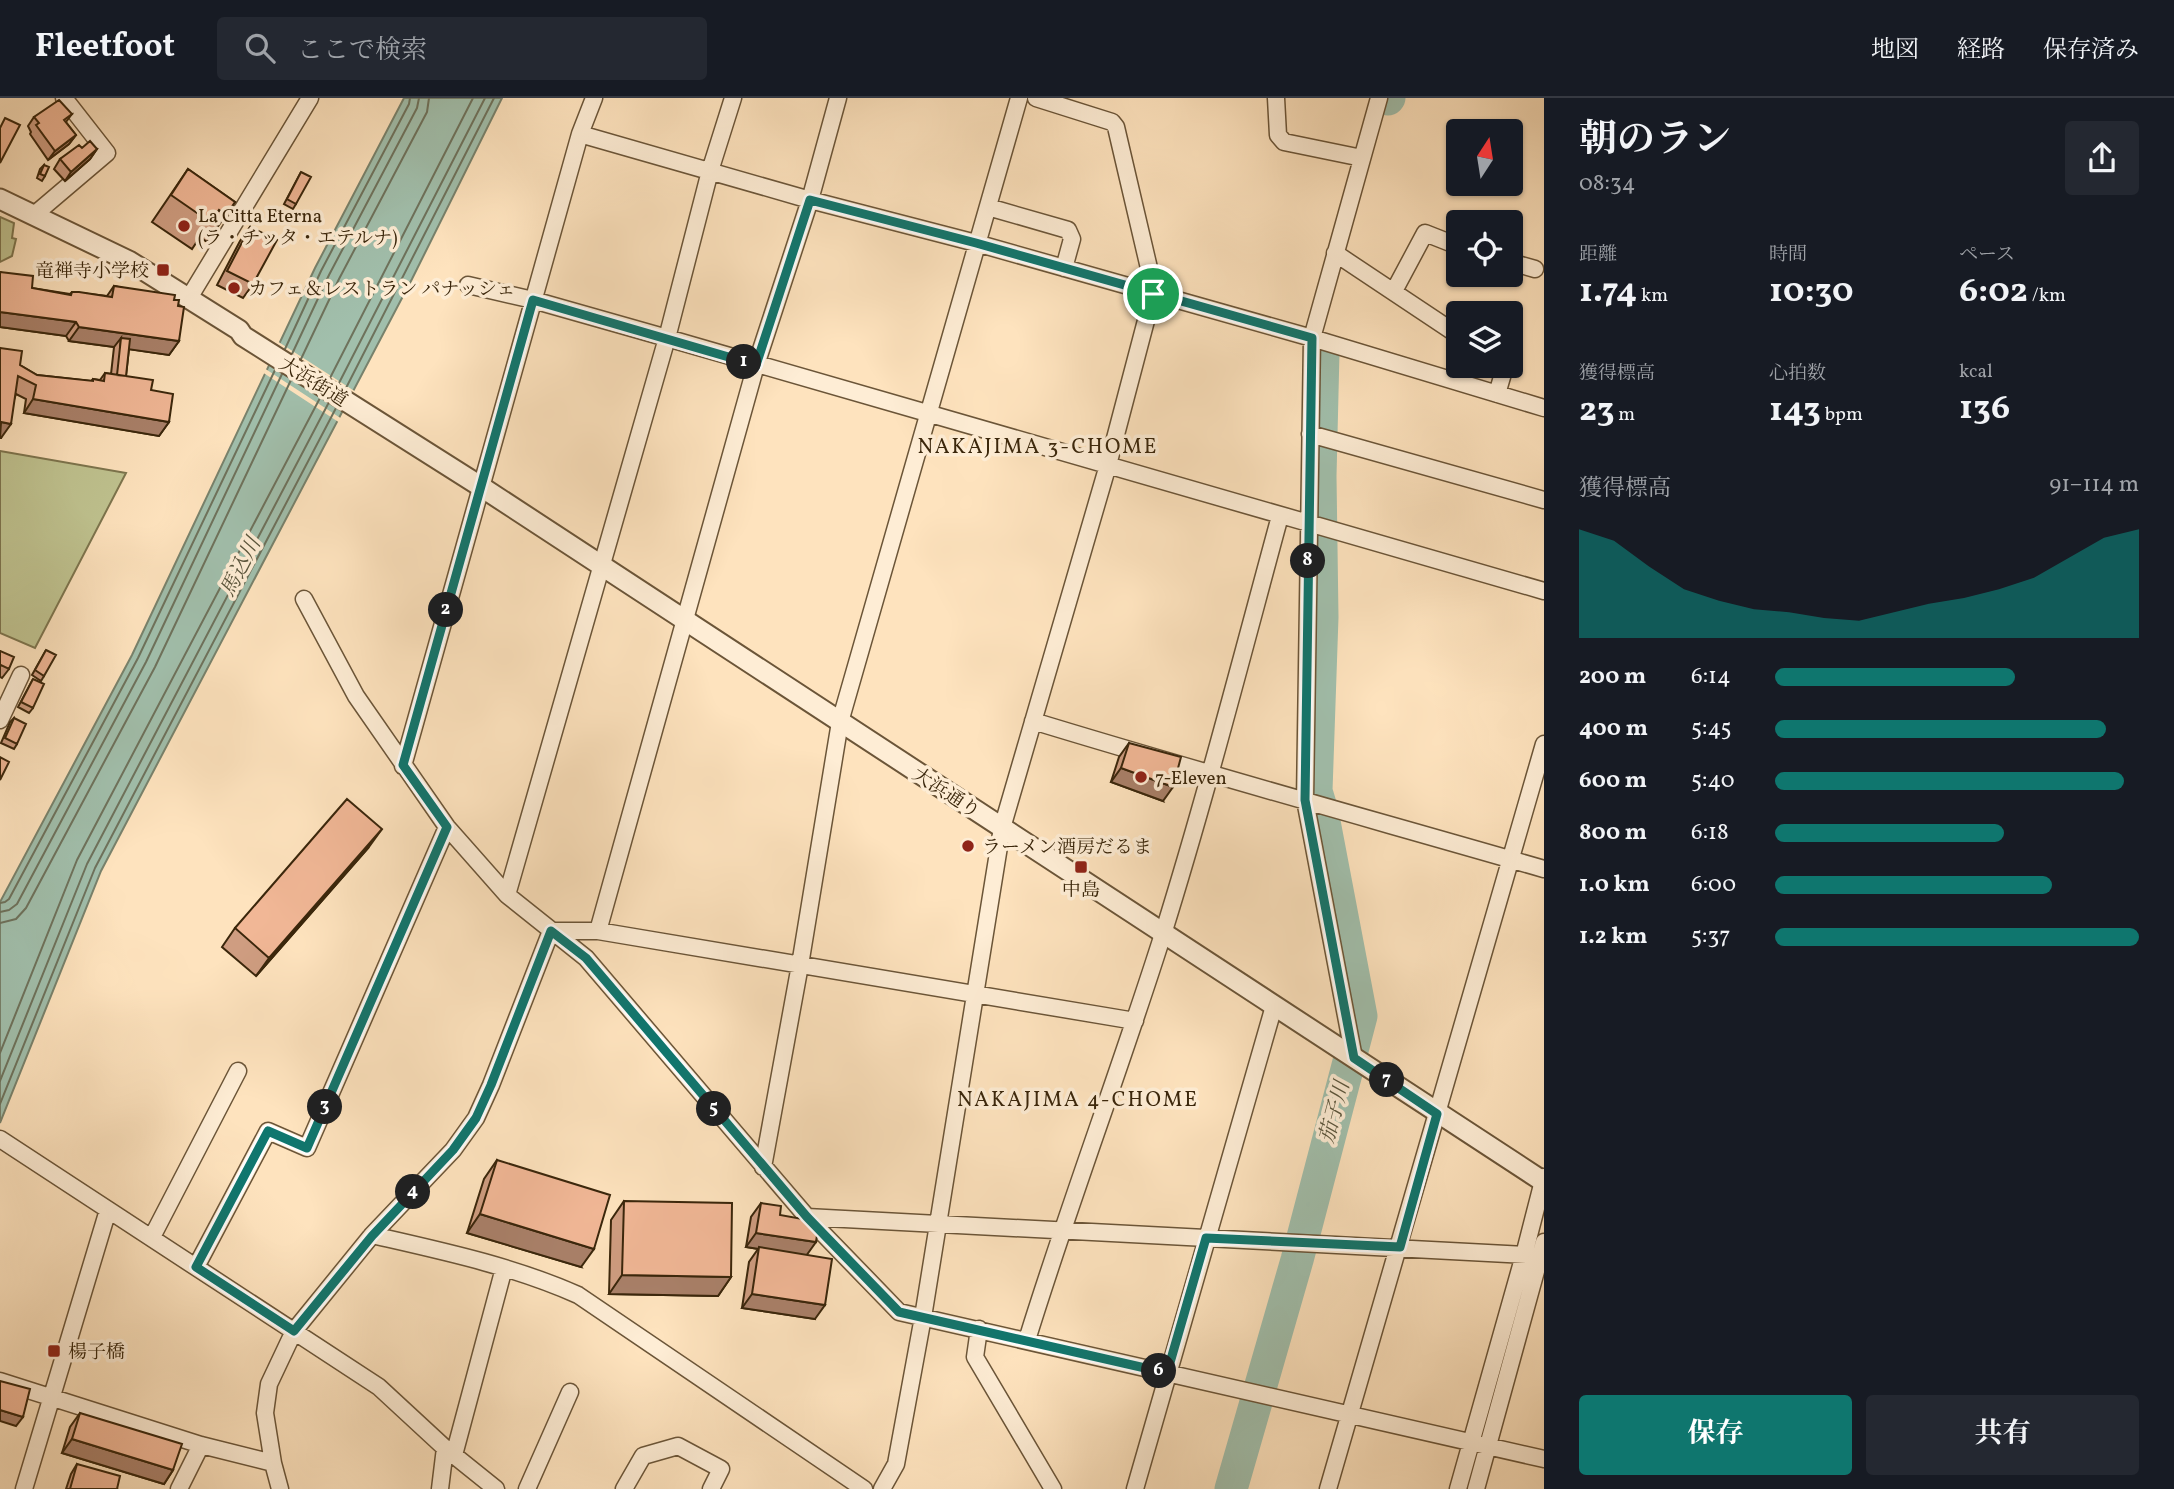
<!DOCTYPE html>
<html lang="ja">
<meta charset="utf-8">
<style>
:root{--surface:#171b24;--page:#242831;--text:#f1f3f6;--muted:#9ea1a6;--line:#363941;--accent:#0f766e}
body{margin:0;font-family:Vollkorn,"Noto Serif JP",serif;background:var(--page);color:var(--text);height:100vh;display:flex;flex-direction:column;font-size:26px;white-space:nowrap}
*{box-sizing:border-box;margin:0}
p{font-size:23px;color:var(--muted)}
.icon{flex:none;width:38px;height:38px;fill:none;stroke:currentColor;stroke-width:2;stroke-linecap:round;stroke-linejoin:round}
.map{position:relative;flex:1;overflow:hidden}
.side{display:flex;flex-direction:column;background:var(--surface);width:630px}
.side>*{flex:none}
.needle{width:46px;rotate:12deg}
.buttons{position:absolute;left:1446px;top:21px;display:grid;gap:14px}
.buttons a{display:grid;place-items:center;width:77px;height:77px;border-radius:7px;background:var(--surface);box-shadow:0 2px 5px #0004;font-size:35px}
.pin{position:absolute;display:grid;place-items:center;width:60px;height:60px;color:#fff;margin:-30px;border:4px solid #fff;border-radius:50%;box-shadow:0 2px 7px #0007}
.km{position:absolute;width:35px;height:35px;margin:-18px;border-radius:50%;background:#222;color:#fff;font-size:19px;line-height:35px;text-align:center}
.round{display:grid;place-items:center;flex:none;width:74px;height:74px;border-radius:7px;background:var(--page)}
.headline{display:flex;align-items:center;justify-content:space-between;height:119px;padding:0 35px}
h1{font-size:38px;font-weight:700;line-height:52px}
.stats{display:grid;grid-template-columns:repeat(3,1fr);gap:10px;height:119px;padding:7px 35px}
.stats div{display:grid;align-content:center}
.stats b{font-size:35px;font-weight:700}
.stats small{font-size:19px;font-weight:400}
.stats p{font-size:19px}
.chart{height:196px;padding:14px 35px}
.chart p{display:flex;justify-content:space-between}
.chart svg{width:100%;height:126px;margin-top:7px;fill:var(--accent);opacity:.7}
.primary-button{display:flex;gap:14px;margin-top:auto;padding:14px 35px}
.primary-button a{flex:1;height:80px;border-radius:7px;background:var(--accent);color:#fff;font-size:28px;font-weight:700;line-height:80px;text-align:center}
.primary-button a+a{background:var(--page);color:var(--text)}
ul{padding:0 35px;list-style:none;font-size:23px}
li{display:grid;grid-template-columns:112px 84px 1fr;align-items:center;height:52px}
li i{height:18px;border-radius:9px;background:var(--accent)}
header{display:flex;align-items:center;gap:42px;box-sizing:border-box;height:98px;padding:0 35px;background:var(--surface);border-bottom:2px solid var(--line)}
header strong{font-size:33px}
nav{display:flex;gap:38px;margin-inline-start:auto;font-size:24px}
.search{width:490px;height:63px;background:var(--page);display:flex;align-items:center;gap:18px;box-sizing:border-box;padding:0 24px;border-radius:7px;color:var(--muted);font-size:26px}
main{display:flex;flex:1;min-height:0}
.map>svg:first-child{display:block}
.green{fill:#c0c491;stroke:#7d754e;stroke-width:2}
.water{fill:#a1bfac;stroke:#78826c;stroke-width:2}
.pier{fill:#fee3be}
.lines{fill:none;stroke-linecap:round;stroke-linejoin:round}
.shore{stroke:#6e725c;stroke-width:2}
.river{stroke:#a1bfac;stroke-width:33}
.minor-casing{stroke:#6b5538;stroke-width:19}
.tertiary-casing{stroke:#6b5538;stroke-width:23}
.minor{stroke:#feedd5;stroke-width:16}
.tertiary{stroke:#feedd5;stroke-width:19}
.wall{fill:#cf9d81;stroke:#3a260b;stroke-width:2}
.shaded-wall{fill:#a98069;stroke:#3a260b;stroke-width:2}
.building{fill:#f1b796;stroke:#3a260b;stroke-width:2}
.route-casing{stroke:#fff;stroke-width:14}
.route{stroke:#0f766e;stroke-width:9}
.poi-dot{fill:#8f2418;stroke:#feedd5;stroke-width:2.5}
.labels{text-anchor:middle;stroke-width:7;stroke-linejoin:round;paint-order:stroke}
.poi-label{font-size:19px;fill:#3a260b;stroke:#feedd5;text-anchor:start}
.street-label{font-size:19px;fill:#3a260b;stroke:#feedd5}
.neighbourhood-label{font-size:21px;letter-spacing:2px;fill:#3a260b;stroke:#feedd5}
.water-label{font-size:21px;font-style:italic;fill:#59543b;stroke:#feedd5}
</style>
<header>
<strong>Fleetfoot</strong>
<div class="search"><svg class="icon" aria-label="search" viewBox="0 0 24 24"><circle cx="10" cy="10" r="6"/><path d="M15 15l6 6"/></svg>ここで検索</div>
<nav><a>地図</a><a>経路</a><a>保存済み</a></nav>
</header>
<main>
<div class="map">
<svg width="1544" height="1391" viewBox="0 0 1544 1391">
<rect width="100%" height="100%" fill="#fee3be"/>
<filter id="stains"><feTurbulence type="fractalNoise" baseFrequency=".00286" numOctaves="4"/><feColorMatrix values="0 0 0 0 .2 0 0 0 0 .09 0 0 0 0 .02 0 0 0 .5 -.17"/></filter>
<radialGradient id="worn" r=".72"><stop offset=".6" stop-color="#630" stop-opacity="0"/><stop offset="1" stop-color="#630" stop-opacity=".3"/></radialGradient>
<path class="green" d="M 0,119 L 14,125 L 12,140 L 16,141 L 12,158 L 0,164 Z
M 0,353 L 126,375 L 35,550 L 0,535 Z"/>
<path class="water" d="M 404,0 L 502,0 L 412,181 L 101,773 L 0,1025 L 0,804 L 132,557 L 315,170 Z"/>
<path class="pier" d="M 277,243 L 356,294 L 345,315 L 266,265 Z
M 264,270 L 342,321 L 340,325 L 262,274 Z"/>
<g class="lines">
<path class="shore" d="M 285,251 L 321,173 L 409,6 L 410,0
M 292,256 L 329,177 L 417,10 L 419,0
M 301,261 L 339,181 L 427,14 L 429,0
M 330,280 L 473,0
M 339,285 L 485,0
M 346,290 L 494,0
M 0,805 L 5,804 L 9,801 L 138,560 L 275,272
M 0,814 L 9,812 L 17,806 L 146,564 L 282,276
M 0,825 L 16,821 L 26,810 L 155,569 L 291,282
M 0,955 L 77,762 L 320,300
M 0,983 L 87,766 L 328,306
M 0,1006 L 95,770 L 336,310"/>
<path class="river" d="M 1388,1 L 1389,0
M 1231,1391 L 1297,1162 L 1361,918 L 1322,713 L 1316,693 L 1322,519 L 1320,378 L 1323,254"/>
<defs>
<path id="minor" d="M 1276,0 L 1278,37 L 1284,44 L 1362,60
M 580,36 L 810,102 L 976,145 L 1312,240 L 1544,310
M 988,109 L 1068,132 L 1072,141 L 1064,170
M 34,117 L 107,55 L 64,0
M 1335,155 L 1458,237
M 1510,164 L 1535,171
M 468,187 L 533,202 L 667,240 L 1544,493
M 1394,193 L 1425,135 L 1458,148
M 189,200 L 310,0
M 1497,296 L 1504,272 L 1500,268
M 1310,336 L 1544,402
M 304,501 L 356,598 L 447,729 L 507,797 L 586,860 L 807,1119 L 899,1214 L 1544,1361
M 0,622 L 21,577
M 1033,623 C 1203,675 1374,722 1544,771
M 403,668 L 580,36 L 594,0
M 507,797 L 667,240 L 710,73 L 733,0
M 551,833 L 598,833 L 1135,923
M 598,833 L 756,267 L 810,102 L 838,0
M 1354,960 L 1305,702 L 1312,240 L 1379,0
M 0,1041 L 379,1289 L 445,1350 L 496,1391
M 763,1069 L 800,867 L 840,624 L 1019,0
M 807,1119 L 1544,1158
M 372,1137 C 442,1153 513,1168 578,1197 L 864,1391
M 152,1139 L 238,973
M 196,1169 L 268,1033 L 307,1050 L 447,729
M 979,1231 L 975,1259 L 1053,1391
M 1027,1242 C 1069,1106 1120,972 1163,836 C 1206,698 1242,558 1280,418
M 0,1283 L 201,1347 L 273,1365
M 454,1357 L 504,1170
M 24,1391 L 108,1112
M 179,1391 L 201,1347
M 280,1391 L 273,1365 L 265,1315 L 269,1286 L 294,1233 L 372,1137 L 453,1052 L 476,1020 L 491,987 L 551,833
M 440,1391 L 445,1350
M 527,1391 L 570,1294
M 624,1391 L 643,1358 L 678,1348 L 721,1371 L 711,1391
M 882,1391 L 896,1366 L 923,1219 L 1002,730 L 1108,367 L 1153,196 L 1152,183 L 1116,29 L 1112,24 L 1036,0
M 1135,1391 L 1274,908
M 1328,1391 L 1544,646
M 1458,1391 L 1524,1157 L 1544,1079
M 1476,1391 L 1544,1144"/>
<path id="tertiary" d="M 0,101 L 129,163 L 239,232 L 243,238 L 480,388 L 1544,1084"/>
</defs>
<use href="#minor" class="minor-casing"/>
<use href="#tertiary" class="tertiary-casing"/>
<use href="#minor" class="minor"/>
<use href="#tertiary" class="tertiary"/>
</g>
<path class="wall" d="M 72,16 L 66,24 L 76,37 L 69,46 L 48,62 L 30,36 L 31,34 L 28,28 L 34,19 Z
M 82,50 L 97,51 L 90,61 L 65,83 L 54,71 L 60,61 Z
M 44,67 L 45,78 L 42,83 L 37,80 L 40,71 Z
M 188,71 L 235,104 L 207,144 L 200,139 L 192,151 L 152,124 Z
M 301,74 L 296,106 L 293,111 L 284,106 Z
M 250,129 L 253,186 L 243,200 L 217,187 L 240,143 Z
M 0,174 L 32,190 L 70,196 L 72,194 L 107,198 L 114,188 L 174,202 L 178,208 L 179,243 L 169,257 L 129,251 L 126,278 L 151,292 L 169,324 L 159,338 L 24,315 L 26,301 L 16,296 L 1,340 L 0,340 L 0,250 L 20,267 L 37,277 L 91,283 L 93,281 L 100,282 L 105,275 L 111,276 L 114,249 L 69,243 L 66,238 L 0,229 Z
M 46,552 L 44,578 L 41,583 L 32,577 Z
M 0,553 L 9,571 L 2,580 L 0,579 Z
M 33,581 L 33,610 L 29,615 L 18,609 Z
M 14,620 L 17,646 L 14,651 L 1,645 L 10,624 Z
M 1129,645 L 1163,703 L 1111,684 L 1119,659 Z
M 369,749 L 256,878 L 222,849 L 235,830 Z
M 497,1062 L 581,1169 L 467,1135 L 484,1081 Z
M 624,1103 L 731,1179 L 718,1198 L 609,1196 L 611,1122 Z
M 761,1105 L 780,1117 L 807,1157 L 815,1221 L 742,1210 L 749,1164 L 758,1151 L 746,1149 L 751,1119 Z
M 80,1315 L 173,1372 L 164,1386 L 62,1355 L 70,1329 Z
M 77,1366 L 117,1391 L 66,1391 L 71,1376 Z"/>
<path class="shaded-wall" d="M 76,37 L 69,46 L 48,62 L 55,53 Z
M 97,51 L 90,61 L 65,83 L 71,74 Z
M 0,214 L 76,224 L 66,238 L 0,229 Z
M 79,229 L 179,243 L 169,257 L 120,250 L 121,240 L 114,249 L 69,243 Z
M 33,301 L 169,324 L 159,338 L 24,315 Z
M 1,324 L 11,326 L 1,340 L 0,340 Z
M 1121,670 L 1173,689 L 1163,703 L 1111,684 Z
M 382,731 L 369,749 L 256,878 L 269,860 Z
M 480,1116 L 594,1151 L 581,1169 L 467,1135 Z
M 756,1135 L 816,1144 L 806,1158 L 746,1149 Z
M 622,1177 L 731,1179 L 718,1198 L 609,1196 Z
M 752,1196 L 825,1207 L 815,1221 L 742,1210 Z
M 0,1312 L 23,1319 L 16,1328 L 0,1323 Z
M 72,1341 L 173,1372 L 164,1386 L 62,1355 Z"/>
<path class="building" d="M 59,2 L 72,16 L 64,22 L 76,37 L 55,53 L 36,27 L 39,25 L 34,19 Z
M 5,20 L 20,27 L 0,65 L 0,30 Z
M 90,43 L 97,51 L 71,74 L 60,61 L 79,47 L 82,50 Z
M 44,67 L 49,69 L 45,78 L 40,76 Z
M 188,71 L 235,104 L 226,117 L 219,112 L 210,124 L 171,97 Z
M 301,74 L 311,79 L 296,106 L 287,101 Z
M 250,129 L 277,142 L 253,186 L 227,173 Z
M 0,174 L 33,178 L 32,190 L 71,197 L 72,194 L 79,194 L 112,199 L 114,188 L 175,197 L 174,202 L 179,202 L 178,208 L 184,209 L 179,243 L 79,229 L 76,224 L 0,214 Z
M 121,240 L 130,241 L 126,278 L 117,277 Z
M 0,250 L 22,253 L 20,267 L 37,277 L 93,283 L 93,281 L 104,283 L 105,275 L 153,282 L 151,292 L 173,296 L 169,324 L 33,301 L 36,287 L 18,278 L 11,326 L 1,324 L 0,327 Z
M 46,552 L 56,557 L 44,578 L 35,572 Z
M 0,553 L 14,559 L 9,571 L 1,567 L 0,569 Z
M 33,581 L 44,586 L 33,610 L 21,604 Z
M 14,620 L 26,626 L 17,646 L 5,640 Z
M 1129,645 L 1181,659 L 1173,689 L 1121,670 Z
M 0,659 L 9,664 L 0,682 Z
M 347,701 L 382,731 L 269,860 L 235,830 Z
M 497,1062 L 610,1097 L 594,1151 L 480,1116 Z
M 624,1103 L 732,1105 L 731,1179 L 622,1177 Z
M 761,1105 L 781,1108 L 780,1117 L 819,1124 L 816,1144 L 756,1135 Z
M 759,1149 L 832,1161 L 825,1207 L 752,1196 Z
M 0,1283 L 30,1291 L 23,1319 L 0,1312 Z
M 80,1315 L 182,1346 L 173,1372 L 72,1341 Z
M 77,1366 L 120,1378 L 117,1391 L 70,1391 Z"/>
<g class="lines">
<defs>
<path id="route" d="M 810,102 L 976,145 L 1312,240 L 1305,702 L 1354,960 L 1437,1016 L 1400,1149 L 1206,1140 L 1167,1275 L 899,1214 L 807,1119 L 586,860 L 551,833 L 491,987 L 476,1020 L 453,1052 L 372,1138 L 294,1233 L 196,1169 L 268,1033 L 307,1050 L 447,729 L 403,667 L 533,202 L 756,267 Z"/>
</defs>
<use href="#route" class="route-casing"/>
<use href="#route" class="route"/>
</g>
<g class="poi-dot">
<circle cx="184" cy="128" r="7"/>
<rect x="156" y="165" width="14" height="14" rx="3.5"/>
<circle cx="234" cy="190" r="7"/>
<circle cx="1141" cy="679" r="7"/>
<circle cx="968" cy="748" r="7"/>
<rect x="1074" y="762" width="14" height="14" rx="3.5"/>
<rect x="47" y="1246" width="14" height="14" rx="3.5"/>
</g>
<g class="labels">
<g class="poi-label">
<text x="198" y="124">La Citta Eterna<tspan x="198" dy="22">(ラ・チッタ・エテルナ)</tspan></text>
<text x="149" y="179" text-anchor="end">竜禅寺小学校</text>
<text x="248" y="197">カフェ＆レストラン パナッシェ</text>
<text x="1155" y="686">7-Eleven</text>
<text x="982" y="755">ラーメン酒房だるま</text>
<text x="1081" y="798" text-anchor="middle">中島</text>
<text x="68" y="1260">楊子橋</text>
</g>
<g class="street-label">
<text transform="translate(314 283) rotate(32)" y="7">大浜街道</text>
<text transform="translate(947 694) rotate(33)" y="7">大浜通り</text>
</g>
<g class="neighbourhood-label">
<text x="1038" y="355">NAKAJIMA 3-CHOME</text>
<text x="1078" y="1008">NAKAJIMA 4-CHOME</text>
</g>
<g class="water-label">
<text transform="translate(240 469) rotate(-63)" y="7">馬込川</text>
<text transform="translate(1334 1014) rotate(-75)" y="7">茄子川</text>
</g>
</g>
<rect width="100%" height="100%" filter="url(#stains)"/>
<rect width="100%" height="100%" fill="url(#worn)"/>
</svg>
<div class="buttons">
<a><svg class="needle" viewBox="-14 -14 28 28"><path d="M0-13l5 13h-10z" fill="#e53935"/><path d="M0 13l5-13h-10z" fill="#9ea1a6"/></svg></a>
<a><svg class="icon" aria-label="locate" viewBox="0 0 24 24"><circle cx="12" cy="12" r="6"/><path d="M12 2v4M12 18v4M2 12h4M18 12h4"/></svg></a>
<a><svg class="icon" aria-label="layers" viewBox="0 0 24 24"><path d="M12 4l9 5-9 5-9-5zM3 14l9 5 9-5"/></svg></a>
</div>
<div class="pin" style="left:1153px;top:196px;background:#1e9e55"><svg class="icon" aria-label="arrive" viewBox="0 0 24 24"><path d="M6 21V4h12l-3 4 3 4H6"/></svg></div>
<b class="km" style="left:744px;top:264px">1</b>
<b class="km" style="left:446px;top:512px">2</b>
<b class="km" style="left:325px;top:1009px">3</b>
<b class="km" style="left:413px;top:1094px">4</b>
<b class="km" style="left:714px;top:1011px">5</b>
<b class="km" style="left:1159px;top:1273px">6</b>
<b class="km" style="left:1387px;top:982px">7</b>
<b class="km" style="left:1308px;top:463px">8</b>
</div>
<section class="side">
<div class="headline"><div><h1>朝のラン</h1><p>08:34</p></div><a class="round"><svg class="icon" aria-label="share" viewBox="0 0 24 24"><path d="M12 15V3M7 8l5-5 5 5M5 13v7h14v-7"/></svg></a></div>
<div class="stats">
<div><p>距離</p><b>1.74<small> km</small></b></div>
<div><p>時間</p><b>10:30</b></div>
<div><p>ペース</p><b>6:02<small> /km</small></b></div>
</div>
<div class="stats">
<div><p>獲得標高</p><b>23<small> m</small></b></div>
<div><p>心拍数</p><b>143<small> bpm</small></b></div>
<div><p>kcal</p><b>136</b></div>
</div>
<div class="chart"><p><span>獲得標高</span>91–114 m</p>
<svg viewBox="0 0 160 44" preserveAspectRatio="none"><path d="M0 44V6L10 10L20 19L30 27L40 31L50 34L60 35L70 37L80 38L90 35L100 32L110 30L120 27L130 23L140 16L150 9L160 6V44z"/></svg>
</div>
<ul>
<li><b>200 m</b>6:14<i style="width:66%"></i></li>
<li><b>400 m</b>5:45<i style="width:91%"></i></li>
<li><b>600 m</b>5:40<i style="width:96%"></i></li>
<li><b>800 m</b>6:18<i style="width:63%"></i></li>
<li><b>1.0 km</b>6:00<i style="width:76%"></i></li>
<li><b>1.2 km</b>5:37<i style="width:100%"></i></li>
</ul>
<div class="primary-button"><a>保存</a><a>共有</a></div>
</section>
</main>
